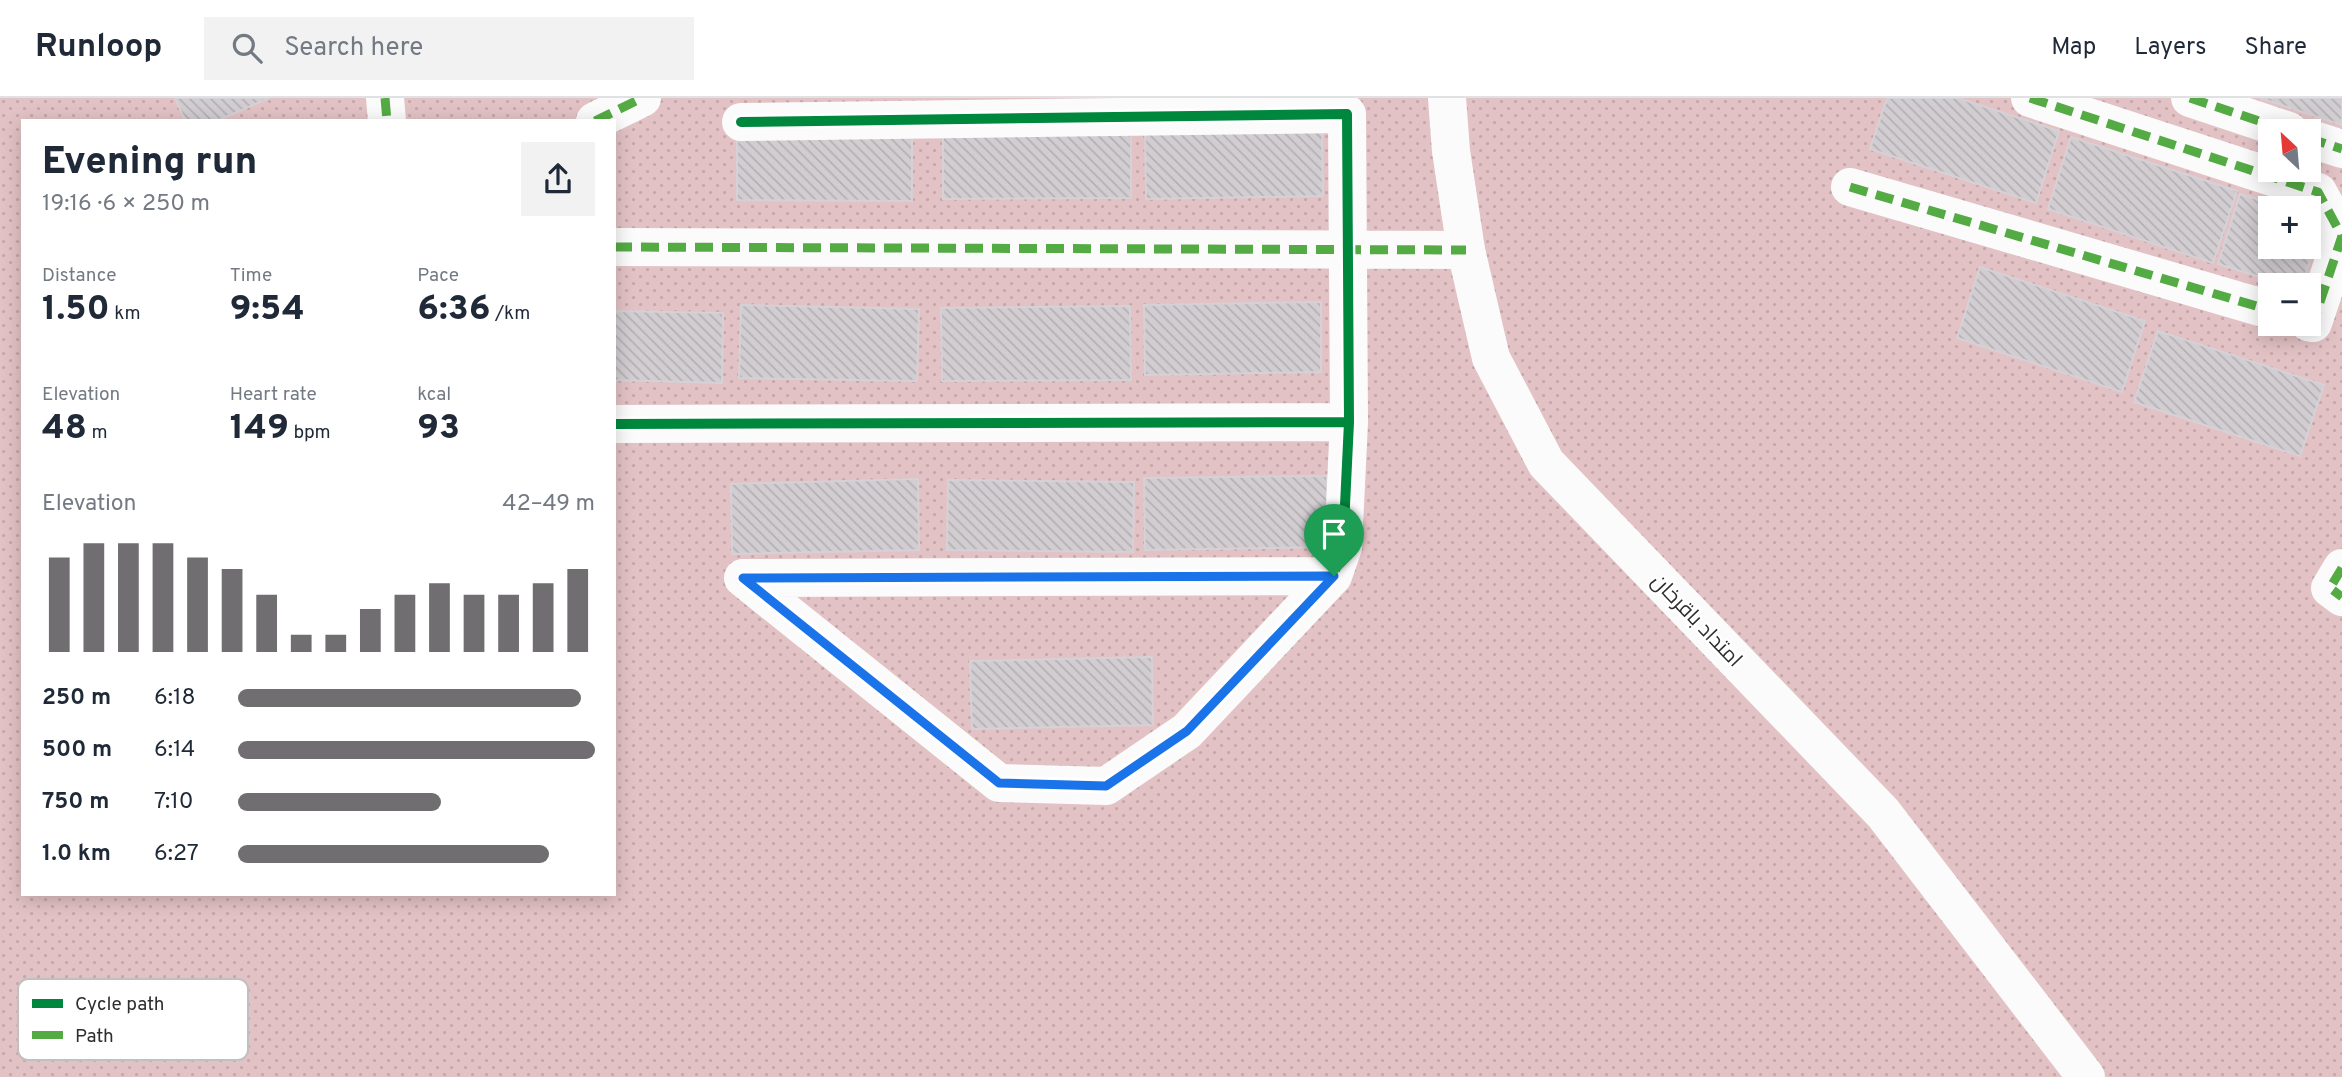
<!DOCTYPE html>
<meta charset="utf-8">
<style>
:root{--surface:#fff;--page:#f2f2f3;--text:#1f2937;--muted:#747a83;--line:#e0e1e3;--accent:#706e70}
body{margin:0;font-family:Overpass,Cairo,sans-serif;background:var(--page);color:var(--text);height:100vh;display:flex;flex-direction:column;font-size:26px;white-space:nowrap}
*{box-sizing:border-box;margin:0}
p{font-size:23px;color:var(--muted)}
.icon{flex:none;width:38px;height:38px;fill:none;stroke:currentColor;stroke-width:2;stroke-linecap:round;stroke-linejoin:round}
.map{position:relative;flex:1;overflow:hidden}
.sheet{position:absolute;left:21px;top:21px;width:595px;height:777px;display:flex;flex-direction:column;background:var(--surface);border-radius:0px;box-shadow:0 4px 18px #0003}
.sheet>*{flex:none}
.needle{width:46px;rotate:334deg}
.tools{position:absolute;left:2258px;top:21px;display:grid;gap:14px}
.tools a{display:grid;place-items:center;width:63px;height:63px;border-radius:0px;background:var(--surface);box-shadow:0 4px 18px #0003;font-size:35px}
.pin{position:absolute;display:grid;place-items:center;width:60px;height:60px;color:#fff;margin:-72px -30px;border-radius:50% 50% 50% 0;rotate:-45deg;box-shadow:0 0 7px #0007}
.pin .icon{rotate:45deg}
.round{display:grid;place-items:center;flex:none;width:74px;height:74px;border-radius:0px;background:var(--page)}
.summary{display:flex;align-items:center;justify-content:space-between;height:119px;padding:0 21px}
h1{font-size:38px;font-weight:800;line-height:52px}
.figures{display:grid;grid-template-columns:repeat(3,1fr);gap:10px;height:119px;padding:7px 21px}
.figures div{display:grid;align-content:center}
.figures b{font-size:35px;font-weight:800}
.figures small{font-size:19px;font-weight:400}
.figures p{font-size:19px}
.chart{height:196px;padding:14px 21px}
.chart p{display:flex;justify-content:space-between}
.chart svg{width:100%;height:126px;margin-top:7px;stroke:var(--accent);stroke-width:6}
ul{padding:0 21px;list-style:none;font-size:23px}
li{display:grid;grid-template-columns:112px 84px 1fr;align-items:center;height:52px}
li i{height:18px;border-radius:9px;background:var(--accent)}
header{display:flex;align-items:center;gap:42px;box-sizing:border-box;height:98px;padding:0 35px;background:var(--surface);border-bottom:2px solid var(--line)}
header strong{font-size:33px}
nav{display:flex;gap:38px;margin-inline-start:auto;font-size:24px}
.search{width:490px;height:63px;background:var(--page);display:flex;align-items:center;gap:18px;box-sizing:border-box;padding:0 24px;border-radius:0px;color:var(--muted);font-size:26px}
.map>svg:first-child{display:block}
.grass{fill:url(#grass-dots);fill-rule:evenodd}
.building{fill:url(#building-back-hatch);stroke:#d6d1d6;stroke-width:2}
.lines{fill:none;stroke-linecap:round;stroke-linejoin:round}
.minor{stroke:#fcfbfc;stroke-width:38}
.secondary{stroke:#fcfbfc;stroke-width:38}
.quiet{stroke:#54ab44;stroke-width:9;stroke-dasharray:18 9;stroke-linecap:butt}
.cycleway-casing{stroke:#fff;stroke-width:15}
.cycleway{stroke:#00873e;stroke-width:10}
.route-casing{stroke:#fff;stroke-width:14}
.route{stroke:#1a73e8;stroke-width:9}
.labels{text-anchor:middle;stroke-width:5;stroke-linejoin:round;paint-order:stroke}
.street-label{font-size:21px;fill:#2e2e2e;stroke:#fff}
.key{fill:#fff;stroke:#c0c0c0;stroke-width:2}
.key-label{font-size:19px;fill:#2e2e2e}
</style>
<header>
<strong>Runloop</strong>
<div class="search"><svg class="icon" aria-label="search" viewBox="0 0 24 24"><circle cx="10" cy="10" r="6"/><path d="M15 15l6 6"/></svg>Search here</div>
<nav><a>Map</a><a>Layers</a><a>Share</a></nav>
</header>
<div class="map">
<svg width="2342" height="979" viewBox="0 0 2342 979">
<defs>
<pattern id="grass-dots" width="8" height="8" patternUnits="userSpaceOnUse" patternTransform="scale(1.75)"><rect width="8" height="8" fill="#e3c2c5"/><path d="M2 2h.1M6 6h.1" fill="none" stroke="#c3a7aa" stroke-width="1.8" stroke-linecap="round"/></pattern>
<pattern id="building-back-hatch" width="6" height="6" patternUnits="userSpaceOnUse" patternTransform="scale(1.75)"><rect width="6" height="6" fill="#d1cdd1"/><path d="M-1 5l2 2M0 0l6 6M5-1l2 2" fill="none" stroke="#b4b0b4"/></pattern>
</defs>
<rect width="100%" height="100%" fill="#eae5ea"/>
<path class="grass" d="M 0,0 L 2342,0 L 2342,979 L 0,979 ZM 23,23 L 614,23 L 614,796 L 23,796 ZM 2270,33 L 2308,33 L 2308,72 L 2270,72 ZM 2270,110 L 2308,110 L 2308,149 L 2270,149 ZM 2270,187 L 2308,187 L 2308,226 L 2270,226 Z"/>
<path class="building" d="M 175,0 L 269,0 L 217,23 L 185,23 Z
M 1887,0 L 1958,0 L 2059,33 L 2036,105 L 1870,51 Z
M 2260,0 L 2342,0 L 2342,27 Z
M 1131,29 L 1131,100 L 943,101 L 943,31 Z
M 1322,31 L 1323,98 L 1146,101 L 1145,35 Z
M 737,38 L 912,38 L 912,103 L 737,102 Z
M 2071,39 L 2237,93 L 2213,165 L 2048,111 Z
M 2240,96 L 2287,110 L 2270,110 L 2270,149 L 2308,149 L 2308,117 L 2323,121 L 2302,187 L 2286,187 L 2218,166 Z
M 1980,169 L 2145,223 L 2122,294 L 1957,240 Z
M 1321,204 L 1321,274 L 1145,277 L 1144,207 Z
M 741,207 L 919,211 L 917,283 L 739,280 Z
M 1130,208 L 1131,282 L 942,283 L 941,210 Z
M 614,213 L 723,215 L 722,285 L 614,282 Z
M 2158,233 L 2324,287 L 2300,358 L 2134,304 Z
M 1327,378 L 1328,449 L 1145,452 L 1144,380 Z
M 918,381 L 919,452 L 732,456 L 731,386 Z
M 948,382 L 1134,384 L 1133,454 L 947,452 Z
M 1152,559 L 1153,627 L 972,631 L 970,563 Z"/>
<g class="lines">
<path class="minor" d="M 385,0 L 387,23
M 2030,0 L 2318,94 L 2342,138 L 2313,225 L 2308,224
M 2190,0 L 2289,33
M 595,23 L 642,0
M 741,24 L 1347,16 L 1349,324 L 1343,449 L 1333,478 L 1187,633 L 1106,688 L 999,685 L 743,480
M 2308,40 L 2342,51
M 1850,89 L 2270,212
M 614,149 L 1466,152
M 614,326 L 1349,324
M 2342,470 L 2330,490 L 2342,499
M 743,480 L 1333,478"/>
<path class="secondary" d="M 1447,0 L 1451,53 L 1466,152 L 1491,260 L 1546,365 L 1883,715 L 2086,979"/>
<path class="quiet" d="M 385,0 L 387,23
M 2030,0 L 2318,94 L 2342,138 L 2313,225 L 2308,224
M 2190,0 L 2289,33
M 595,23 L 642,0
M 2308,40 L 2342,51
M 1850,89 L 2270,212
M 614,149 L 1466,152
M 2342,470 L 2330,490 L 2342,499
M 743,480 L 1333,478"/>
<defs>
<path id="cycleway" d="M 741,24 L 1347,16 L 1349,324 L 1343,449 L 1333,478 L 1187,633 L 1106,688 L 999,685 L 743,480
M 614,326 L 1349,324"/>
</defs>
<use href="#cycleway" class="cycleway-casing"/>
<use href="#cycleway" class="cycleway"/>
</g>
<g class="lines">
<defs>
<path id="route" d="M 1334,478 L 1187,633 L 1106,688 L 999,685 L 743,480 Z"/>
</defs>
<use href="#route" class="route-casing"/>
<use href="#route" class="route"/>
</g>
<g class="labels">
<g class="street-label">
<text transform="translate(1697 522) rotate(46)" y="7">امتداد باقرخان</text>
</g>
</g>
<rect x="18" y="881" width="230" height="81" rx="10" class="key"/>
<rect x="32" y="901" width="31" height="9" fill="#00873e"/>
<rect x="32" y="933" width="31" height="8" fill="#54ab44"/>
<g class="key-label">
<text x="75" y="912">Cycle path</text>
<text x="75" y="944">Path</text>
</g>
</svg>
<div class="tools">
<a><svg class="needle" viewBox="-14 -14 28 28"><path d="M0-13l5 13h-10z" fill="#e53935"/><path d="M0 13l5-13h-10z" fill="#747a83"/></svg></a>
<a>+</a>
<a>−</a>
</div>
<div class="pin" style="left:1334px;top:478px;background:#1e9e55"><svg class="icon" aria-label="arrive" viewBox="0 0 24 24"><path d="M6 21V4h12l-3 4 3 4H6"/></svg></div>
<section class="sheet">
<div class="summary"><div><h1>Evening run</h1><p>19:16 · 6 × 250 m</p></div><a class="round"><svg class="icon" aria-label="share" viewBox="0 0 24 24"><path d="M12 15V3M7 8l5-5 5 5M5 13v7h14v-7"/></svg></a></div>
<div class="figures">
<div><p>Distance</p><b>1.50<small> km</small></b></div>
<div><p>Time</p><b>9:54</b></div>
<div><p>Pace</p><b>6:36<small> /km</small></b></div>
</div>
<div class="figures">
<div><p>Elevation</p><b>48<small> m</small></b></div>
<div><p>Heart rate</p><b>149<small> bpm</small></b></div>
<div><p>kcal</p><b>93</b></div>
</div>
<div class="chart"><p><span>Elevation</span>42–49 m</p>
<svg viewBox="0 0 160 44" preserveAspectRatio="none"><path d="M5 44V11M15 44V6M25 44V6M35 44V6M45 44V11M55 44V15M65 44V24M75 44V38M85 44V38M95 44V29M105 44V24M115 44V20M125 44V24M135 44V24M145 44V20M155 44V15"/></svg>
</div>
<ul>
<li><b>250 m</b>6:18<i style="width:96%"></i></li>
<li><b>500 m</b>6:14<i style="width:100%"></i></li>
<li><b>750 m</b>7:10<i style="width:57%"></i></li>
<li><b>1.0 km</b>6:27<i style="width:87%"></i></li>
</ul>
</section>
</div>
